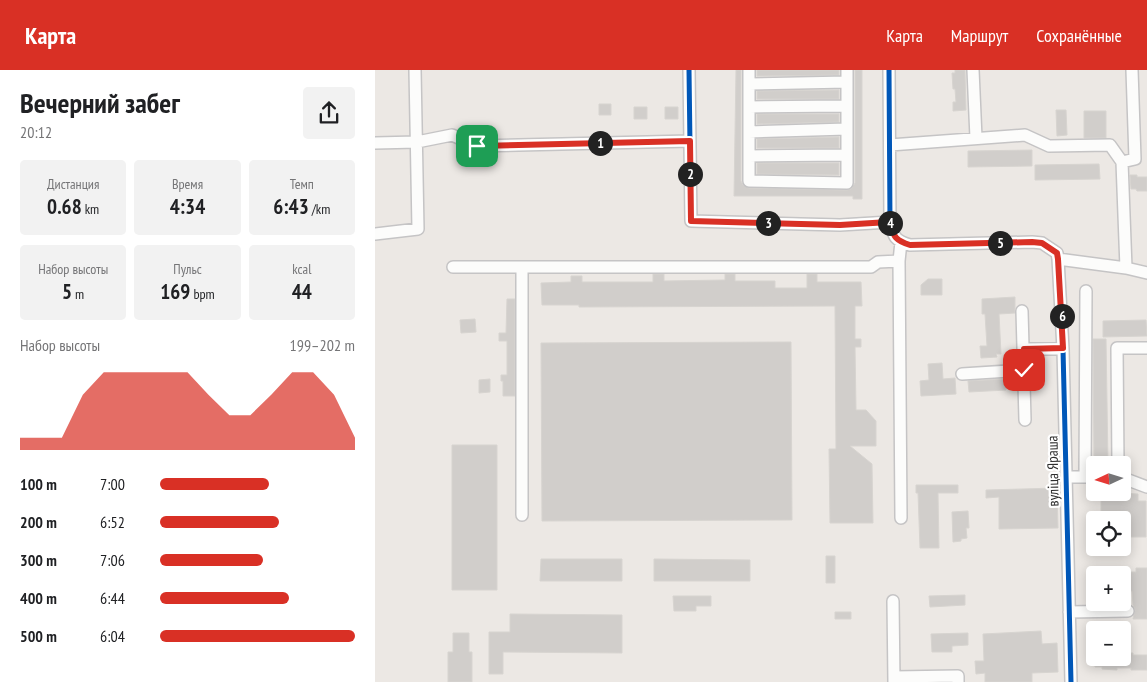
<!DOCTYPE html>
<html lang="ru">
<meta charset="utf-8">
<style>
:root{--surface:#fff;--page:#f2f2f2;--text:#202124;--muted:#757577;--accent:#d93025}
body{margin:0;font-family:"PT Sans Narrow",sans-serif;background:var(--page);color:var(--text);height:100vh;display:flex;flex-direction:column;font-size:19px;white-space:nowrap}
*{box-sizing:border-box;margin:0}
p{font-size:16px;color:var(--muted)}
.icon{flex:none;width:28px;height:28px;fill:none;stroke:currentColor;stroke-width:2;stroke-linecap:round;stroke-linejoin:round}
.map{position:relative;flex:1;overflow:hidden}
.panel{display:flex;flex-direction:column;background:var(--surface);width:375px}
.panel>*{flex:none}
.needle{width:32px;rotate:266deg}
.buttons{position:absolute;left:711px;top:386px;display:grid;gap:10px}
.buttons a{display:grid;place-items:center;width:45px;height:45px;border-radius:5px;background:var(--surface);box-shadow:0 2px 12px #0003;font-size:25px}
.pin{position:absolute;display:grid;place-items:center;width:42px;height:42px;color:#fff;margin:-21px;border-radius:10px;box-shadow:0 2px 8px #0006}
.km{position:absolute;width:25px;height:25px;margin:-12px;border-radius:50%;background:#222;color:#fff;font-size:14px;line-height:25px;text-align:center}
.round{display:grid;place-items:center;flex:none;width:52px;height:52px;border-radius:5px;background:var(--page)}
.head{display:flex;align-items:center;justify-content:space-between;height:85px;padding:0 20px}
h1{font-size:28px;font-weight:600;line-height:38px}
.metrics{display:grid;grid-template-columns:repeat(3,1fr);gap:8px;height:85px;padding:5px 20px}
.metrics div{display:grid;align-content:center;border-radius:5px;background:var(--page);text-align:center}
.metrics b{font-size:21px;font-weight:600}
.metrics small{font-size:14px;font-weight:400}
.metrics p{font-size:14px}
.chart{height:140px;padding:10px 20px}
.chart p{display:flex;justify-content:space-between}
.chart svg{width:100%;height:90px;margin-top:5px;fill:var(--accent);opacity:.7}
ul{padding:0 20px;list-style:none;font-size:16px}
li{display:grid;grid-template-columns:80px 60px 1fr;align-items:center;height:38px}
li i{height:12px;border-radius:6px;background:var(--accent)}
header{display:flex;align-items:center;gap:30px;box-sizing:border-box;height:70px;padding:0 25px;background:var(--accent);color:#fff}
header strong{font-size:24px}
nav{display:flex;gap:28px;margin-inline-start:auto;font-size:18px}
main{display:flex;flex:1;min-height:0}
.map>svg:first-child{display:block}
.building{fill:#d1cecb;stroke:#d7d4d0}
.lines{fill:none;stroke-linecap:round;stroke-linejoin:round}
.minor-casing{stroke:#c5c4c5;stroke-width:14}
.minor{stroke:#fcfcfb;stroke-width:11}
.cycleway-casing{stroke:#fff;stroke-width:8}
.cycleway{stroke:#0057b8;stroke-width:5}
.route-casing{stroke:#fff;stroke-width:10}
.route{stroke:#d93025;stroke-width:6}
.labels{text-anchor:middle;stroke-width:4.5;stroke-linejoin:round;paint-order:stroke}
.street-label{font-size:15px;fill:#2e2e2e;stroke:#fff}
</style>
<header>
<strong>Карта</strong>
<nav><a>Карта</a><a>Маршрут</a><a>Сохранённые</a></nav>
</header>
<main>
<section class="panel">
<div class="head"><div><h1>Вечерний забег</h1><p>20:12</p></div><a class="round"><svg class="icon" aria-label="share" viewBox="0 0 24 24"><path d="M12 15V3M7 8l5-5 5 5M5 13v7h14v-7"/></svg></a></div>
<div class="metrics">
<div><p>Дистанция</p><b>0.68<small> km</small></b></div>
<div><p>Время</p><b>4:34</b></div>
<div><p>Темп</p><b>6:43<small> /km</small></b></div>
</div>
<div class="metrics">
<div><p>Набор высоты</p><b>5<small> m</small></b></div>
<div><p>Пульс</p><b>169<small> bpm</small></b></div>
<div><p>kcal</p><b>44</b></div>
</div>
<div class="chart"><p><span>Набор высоты</span>199–202 m</p>
<svg viewBox="0 0 160 44" preserveAspectRatio="none"><path d="M0 44V38L10 38L20 38L30 17L40 6L50 6L60 6L70 6L80 6L90 17L100 27L110 27L120 17L130 6L140 6L150 17L160 38V44z"/></svg>
</div>
<ul>
<li><b>100 m</b>7:00<i style="width:56%"></i></li>
<li><b>200 m</b>6:52<i style="width:61%"></i></li>
<li><b>300 m</b>7:06<i style="width:53%"></i></li>
<li><b>400 m</b>6:44<i style="width:66%"></i></li>
<li><b>500 m</b>6:04<i style="width:100%"></i></li>
</ul>
</section>
<div class="map">
<svg width="772" height="612" viewBox="0 0 772 612">
<rect width="100%" height="100%" fill="#ece8e4"/>
<path class="building" d="M 361,0 L 366,0 L 366,111 L 368,115 L 374,118 L 472,120 L 476,119 L 480,113 L 480,0 L 487,0 L 487,129 L 478,129 L 478,126 L 359,126 Z
M 382,0 L 464,0 L 464,5 L 382,6 Z
M 580,0 L 590,0 L 591,40 L 578,41 L 578,32 L 581,32 L 580,19 L 578,19 L 577,3 L 580,3 Z
M 464,20 L 464,29 L 382,29 L 382,21 Z
M 224,34 L 236,34 L 236,45 L 224,45 Z
M 259,37 L 272,37 L 272,49 L 259,49 Z
M 290,37 L 303,37 L 303,49 L 290,49 Z
M 681,40 L 691,40 L 692,65 L 682,66 Z
M 709,41 L 731,41 L 731,68 L 709,68 Z
M 382,44 L 464,44 L 464,52 L 382,54 Z
M 464,67 L 464,78 L 382,78 L 382,69 Z
M 657,80 L 657,96 L 593,97 L 593,81 Z
M 382,93 L 464,93 L 464,105 L 382,104 Z
M 724,94 L 725,109 L 660,110 L 660,95 Z
M 755,105 L 762,105 L 762,107 L 772,107 L 772,121 L 762,121 L 761,119 L 756,119 Z
M 278,204 L 289,204 L 289,211 L 350,210 L 350,204 L 360,204 L 360,211 L 400,211 L 400,218 L 432,218 L 432,204 L 442,204 L 442,212 L 486,212 L 487,236 L 480,236 L 480,269 L 486,269 L 486,277 L 480,277 L 481,340 L 491,340 L 501,351 L 501,376 L 475,376 L 497,394 L 498,453 L 455,453 L 454,379 L 461,379 L 460,236 L 204,237 L 204,235 L 167,235 L 166,213 L 196,212 L 196,206 L 207,206 L 207,212 L 278,212 Z
M 553,209 L 567,209 L 567,225 L 546,225 L 546,215 Z
M 640,227 L 640,243 L 624,244 L 626,284 L 621,284 L 622,287 L 606,288 L 605,276 L 612,276 L 610,244 L 607,244 L 607,229 Z
M 132,229 L 140,229 L 140,326 L 128,326 L 128,311 L 126,311 L 126,305 L 132,305 L 132,271 L 124,271 L 124,263 L 131,263 Z
M 100,249 L 101,262 L 86,263 L 85,250 Z
M 771,250 L 772,266 L 728,267 L 728,251 Z
M 718,269 L 731,269 L 733,395 L 719,395 Z
M 416,272 L 417,450 L 167,451 L 166,273 Z
M 567,293 L 568,309 L 580,308 L 581,324 L 546,326 L 545,311 L 554,310 L 553,294 Z
M 115,309 L 115,322 L 104,323 L 104,310 Z
M 630,309 L 631,320 L 594,322 L 593,311 Z
M 77,375 L 122,375 L 122,520 L 77,520 Z
M 541,415 L 583,415 L 583,423 L 563,423 L 564,478 L 545,478 L 543,423 L 541,423 Z
M 682,418 L 683,458 L 624,459 L 624,427 L 611,428 L 611,420 Z
M 726,422 L 763,424 L 763,431 L 771,431 L 771,467 L 748,467 L 748,450 L 726,450 Z
M 593,441 L 594,458 L 591,458 L 592,468 L 586,469 L 586,471 L 578,472 L 577,442 Z
M 451,486 L 460,486 L 460,513 L 451,513 Z
M 166,489 L 247,489 L 247,511 L 165,511 Z
M 279,489 L 375,490 L 375,511 L 279,511 Z
M 761,498 L 772,498 L 772,549 L 758,549 L 760,540 L 758,535 L 757,521 L 748,521 L 748,502 L 761,502 Z
M 590,525 L 590,535 L 555,537 L 554,526 Z
M 298,526 L 336,526 L 336,536 L 321,536 L 321,541 L 299,541 Z
M 460,542 L 476,542 L 476,549 L 460,549 Z
M 135,544 L 247,545 L 247,583 L 128,582 L 128,604 L 114,604 L 114,562 L 135,562 Z
M 666,561 L 667,574 L 682,573 L 683,602 L 657,603 L 657,612 L 610,612 L 610,603 L 601,604 L 600,591 L 609,591 L 608,564 Z
M 78,563 L 94,563 L 94,582 L 97,582 L 97,612 L 73,612 L 73,582 L 78,582 Z
M 593,563 L 593,575 L 577,576 L 577,582 L 557,582 L 556,564 Z
M 748,583 L 758,583 L 758,585 L 772,585 L 772,600 L 756,600 L 756,598 L 742,598 L 742,600 L 727,599 L 727,597 L 720,597 L 720,588 L 748,588 Z"/>
<g class="lines">
<defs>
<path id="minor" d="M 314,0 L 316,151 L 465,155 L 515,152
M 374,0 L 374,111 L 472,113 L 472,0
M 514,0 L 515,152 C 519,167 519,170 535,175 L 657,172 L 667,173 L 682,183 L 683,189 L 688,279 L 696,612
M 598,0 L 601,68
M 374,14 L 472,12
M 374,37 L 472,36
M 374,62 L 472,59
M 0,73 L 42,72 L 77,65 L 102,76 L 315,71
M 515,75 L 650,65 L 674,76 L 735,75 L 747,92
M 374,86 L 472,85
M 0,164 L 43,159 L 40,0
M 526,172 L 524,191 L 526,448
M 683,189 L 751,198 L 772,203
M 78,197 L 147,197
M 751,198 L 747,92 L 760,89 L 757,0
M 647,241 L 650,350
M 649,279 L 688,279
M 587,304 L 649,300
M 743,395 L 742,278 L 772,278
M 691,407 L 720,407
M 710,407 L 711,221
M 748,408 L 772,417
M 147,445 L 147,197 L 496,197 L 503,192 L 524,191
M 518,531 L 519,612
M 694,542 L 753,541
M 519,607 L 583,606 L 583,612"/>
</defs>
<use href="#minor" class="minor-casing"/>
<use href="#minor" class="minor"/>
<defs>
<path id="cycleway" d="M 314,0 L 316,151 L 465,155 L 515,152
M 514,0 L 515,152 C 519,167 519,170 535,175 L 657,172 L 667,173 L 682,183 L 683,189 L 688,279 L 696,612"/>
</defs>
<use href="#cycleway" class="cycleway-casing"/>
<use href="#cycleway" class="cycleway"/>
</g>
<g class="lines">
<defs>
<path id="route" d="M 102,76 L 315,71 L 316,151 L 465,155 L 514,152 C 519,166 519,170 535,175 L 657,172 L 667,173 L 682,183 L 683,189 L 688,278 L 649,279 L 649,300"/>
</defs>
<use href="#route" class="route-casing"/>
<use href="#route" class="route"/>
</g>
<g class="labels">
<g class="street-label">
<text transform="translate(678 401) rotate(-91)" y="5">вуліца Яраша</text>
</g>
</g>
</svg>
<div class="buttons">
<a><svg class="needle" viewBox="-14 -14 28 28"><path d="M0-13l5 13h-10z" fill="#e53935"/><path d="M0 13l5-13h-10z" fill="#757577"/></svg></a>
<a><svg class="icon" aria-label="locate" viewBox="0 0 24 24"><circle cx="12" cy="12" r="6"/><path d="M12 2v4M12 18v4M2 12h4M18 12h4"/></svg></a>
<a>+</a>
<a>−</a>
</div>
<div class="pin" style="left:102px;top:76px;background:#1e9e55"><svg class="icon" aria-label="arrive" viewBox="0 0 24 24"><path d="M6 21V4h12l-3 4 3 4H6"/></svg></div>
<div class="pin" style="left:649px;top:300px;background:#d93025"><svg class="icon" aria-label="check" viewBox="0 0 24 24"><path d="M5 12l5 5 9-10"/></svg></div>
<b class="km" style="left:225px;top:73px">1</b>
<b class="km" style="left:315px;top:104px">2</b>
<b class="km" style="left:393px;top:153px">3</b>
<b class="km" style="left:515px;top:153px">4</b>
<b class="km" style="left:625px;top:173px">5</b>
<b class="km" style="left:687px;top:246px">6</b>
</div>
</main>
